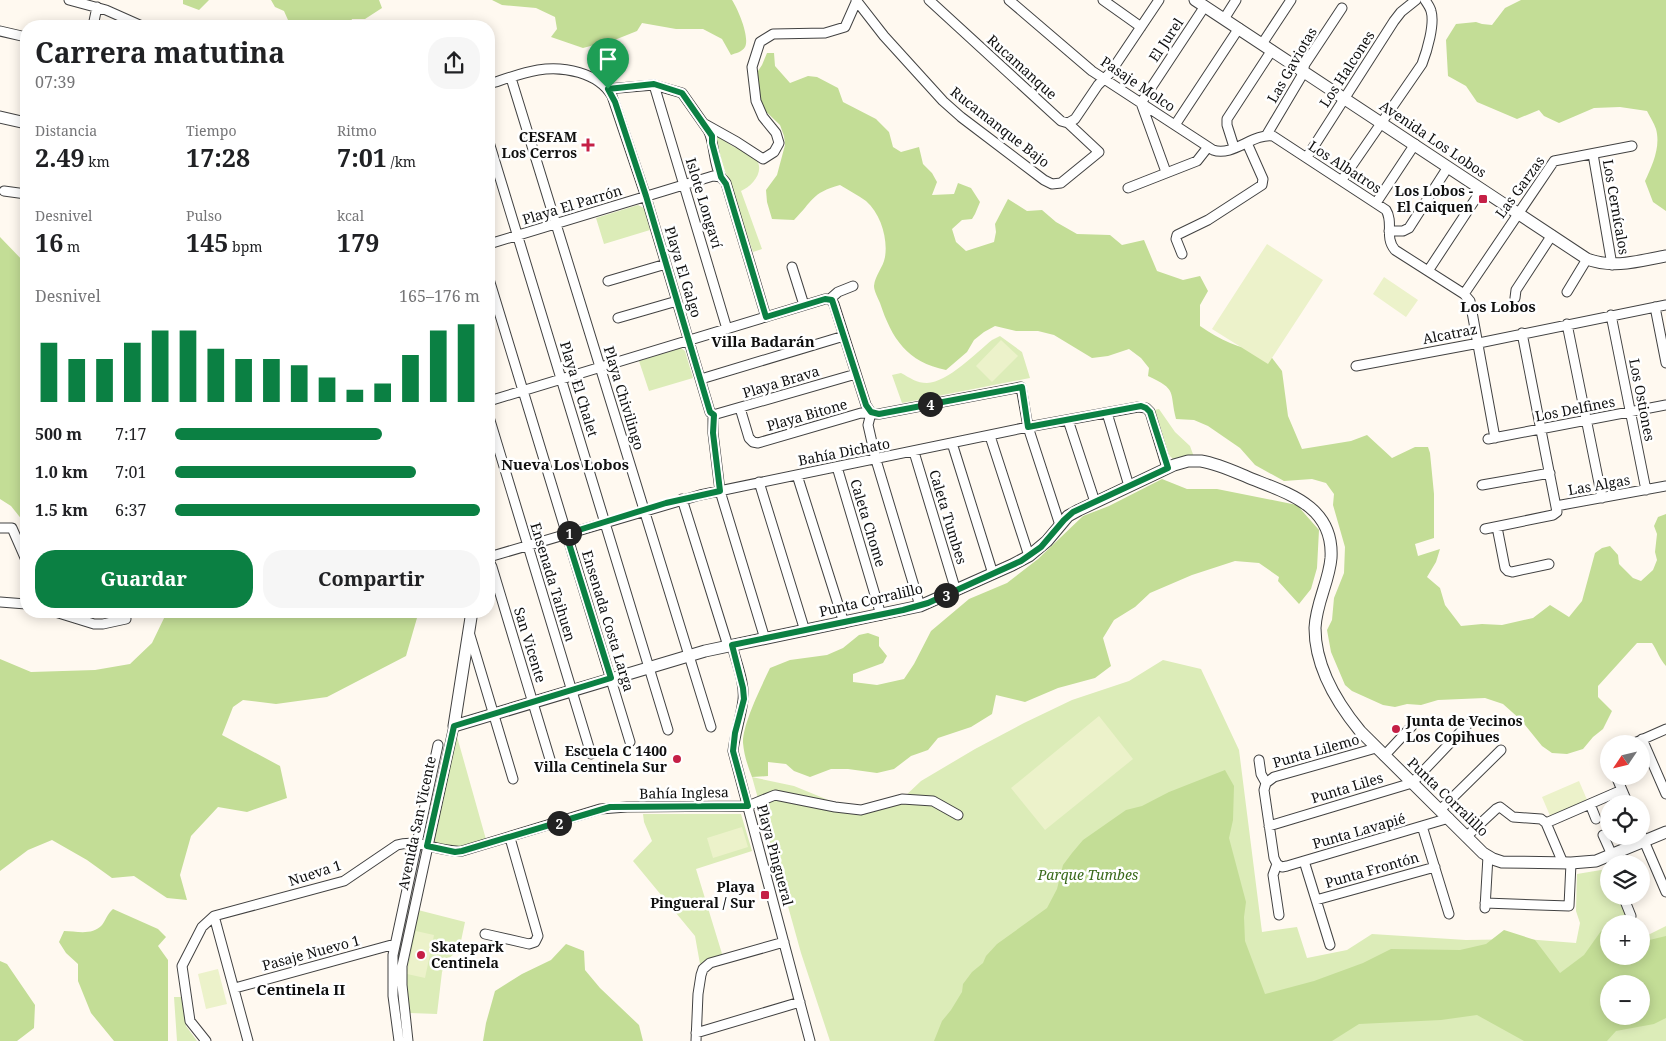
<!DOCTYPE html>
<html lang="es">
<meta charset="utf-8">
<style>
:root{--surface:#fff;--page:#f6f6f6;--text:#202124;--muted:#757577;--accent:#0b8043}
body{margin:0;font-family:"Noto Serif",serif;background:var(--page);color:var(--text);height:100vh;display:flex;flex-direction:column;font-size:19px;white-space:nowrap}
*{box-sizing:border-box;margin:0}
p{font-size:16px;color:var(--muted)}
.icon{flex:none;width:28px;height:28px;fill:none;stroke:currentColor;stroke-width:2;stroke-linecap:round;stroke-linejoin:round}
.map{position:relative;flex:1;overflow:hidden}
.sheet{position:absolute;left:20px;top:20px;width:475px;height:598px;display:flex;flex-direction:column;background:var(--surface);border-radius:20px;box-shadow:0 2px 12px #0003}
.sheet>*{flex:none}
.needle{width:32px;rotate:235deg}
.tools{position:absolute;left:1600px;top:735px;display:grid;gap:10px}
.tools a{display:grid;place-items:center;width:50px;height:50px;border-radius:50%;background:var(--surface);box-shadow:0 2px 12px #0003;font-size:25px}
.pin{position:absolute;display:grid;place-items:center;width:42px;height:42px;color:#fff;margin:-51px -21px;border-radius:50% 50% 50% 0;rotate:-45deg;box-shadow:0 0 5px #0007}
.pin .icon{rotate:45deg}
.km{position:absolute;width:25px;height:25px;margin:-12px;border-radius:50%;background:#222;color:#fff;font-size:14px;line-height:25px;text-align:center}
.round{display:grid;place-items:center;flex:none;width:52px;height:52px;border-radius:20px;background:var(--page)}
.summary{display:flex;align-items:center;justify-content:space-between;height:85px;padding:0 15px}
h1{font-size:28px;font-weight:700;line-height:38px}
.metrics{display:grid;grid-template-columns:repeat(3,1fr);gap:8px;height:85px;padding:5px 15px}
.metrics div{display:grid;align-content:center}
.metrics b{font-size:25px;font-weight:700}
.metrics small{font-size:14px;font-weight:400}
.metrics p{font-size:14px}
.chart{height:140px;padding:10px 15px}
.chart p{display:flex;justify-content:space-between}
.chart svg{width:100%;height:90px;margin-top:5px;stroke:var(--accent);stroke-width:6}
.action{display:flex;gap:10px;margin-top:auto;padding:10px 15px}
.action a{flex:1;height:58px;border-radius:20px;background:var(--accent);color:#fff;font-size:20px;font-weight:700;line-height:58px;text-align:center}
.action a+a{background:var(--page);color:var(--text)}
ul{padding:0 15px;list-style:none;font-size:16px}
li{display:grid;grid-template-columns:80px 60px 1fr;align-items:center;height:38px}
li i{height:12px;border-radius:6px;background:var(--accent)}
.map>svg:first-child{display:block}
.green{fill:#dcecb8;fill-rule:evenodd}
.forest{fill:#c3dd96;fill-rule:evenodd}
.pitch{fill:#ecf2ca}
.lines{fill:none;stroke-linecap:round;stroke-linejoin:round}
.minor-casing{stroke:#424242;stroke-width:11}
.tertiary-casing{stroke:#424242;stroke-width:13}
.minor{stroke:#fff;stroke-width:9}
.tertiary{stroke:#fff;stroke-width:11}
.route-casing{stroke:#fff;stroke-width:10}
.route{stroke:#0b8043;stroke-width:6}
.poi-dot{fill:#c52046;stroke:#fff;stroke-width:2}
.labels{text-anchor:middle;stroke-width:5;stroke-linejoin:round;paint-order:stroke}
.street-label{font-size:14px;fill:#0f0f0f;stroke:#fff}
.poi-label{font-size:14px;font-weight:bold;fill:#0f0f0f;stroke:#fff;text-anchor:end}
.park-label{font-size:14px;font-style:italic;fill:#3a6a1b;stroke:#fff}
.neighbourhood-label{font-size:15px;font-weight:bold;fill:#0f0f0f;stroke:#fff}
</style>
<div class="map">
<svg width="1666" height="1041" viewBox="0 0 1666 1041">
<rect width="100%" height="100%" fill="#fff9f0"/>
<path class="green" d="M 718,135 C 724,139 730,146 737,148 C 744,150 749,152 754,157 C 767,169 753,186 741,191 L 762,249 L 753,252 L 714,139 Z
M 638,205 L 644,208 L 650,230 L 604,244 L 596,218 Z
M 1000,336 L 1022,352 L 1030,378 L 902,403 L 892,375 L 901,373 C 910,378 917,383 927,383 C 948,382 976,353 992,340 Z
M 681,348 L 685,351 L 693,378 L 649,391 L 639,361 Z
M 1159,409 L 1175,432 L 1190,446 L 1194,457 L 1174,460 L 1167,453 L 1154,410 Z
M 1163,660 L 1201,669 L 1239,750 L 1262,932 L 1297,927 L 1307,958 L 1347,950 L 1372,934 L 1466,940 L 1525,939 L 1576,943 L 1580,923 L 1576,911 L 1577,874 L 1607,869 L 1609,873 L 1609,896 L 1619,896 L 1630,920 L 1633,924 L 1609,924 L 1609,956 L 1641,956 L 1641,932 L 1646,936 L 1666,926 L 1666,1041 L 830,1041 L 801,953 L 752,777 L 794,786 L 860,813 L 902,799 L 921,781 L 975,749 L 1024,723 L 1072,700 L 1129,681 ZM 1609,984 L 1641,984 L 1641,1016 L 1609,1016 Z
M 456,733 L 487,843 L 455,851 L 431,845 Z
M 643,814 L 741,814 L 752,851 L 696,869 L 723,957 L 700,964 L 695,936 L 633,861 L 652,841 L 644,822 Z
M 418,910 L 465,922 L 461,941 L 454,954 L 447,960 L 442,972 L 437,1014 L 410,1013 L 406,976 Z
M 174,997 L 181,997 L 186,1026 L 197,1041 L 177,1041 Z"/>
<path class="forest" d="M 183,0 L 209,0 L 199,10 L 183,4 Z
M 271,0 L 379,0 L 382,8 L 365,19 L 352,19 L 349,26 L 326,26 L 288,20 L 284,11 L 275,7 Z
M 492,0 L 732,0 C 738,9 750,37 745,47 C 742,52 736,53 731,55 L 722,39 L 703,29 L 676,29 L 642,23 L 637,31 L 617,39 L 583,48 L 551,37 L 557,29 L 555,17 L 536,8 L 502,5 Z
M 1521,0 L 1666,0 L 1666,211 L 1653,202 L 1645,181 C 1652,166 1661,147 1656,129 C 1654,123 1650,117 1647,111 L 1620,107 L 1594,108 L 1559,123 L 1544,116 L 1539,110 L 1517,119 L 1477,102 L 1466,86 L 1448,76 L 1446,40 L 1456,24 L 1476,22 L 1482,24 L 1492,25 L 1505,8 Z
M 767,53 L 774,53 L 775,66 L 790,83 L 808,76 L 817,77 L 838,88 L 843,102 L 876,119 L 889,132 L 893,147 L 901,152 L 919,147 L 923,164 L 932,173 L 937,182 L 932,195 L 954,194 L 958,183 L 971,188 L 980,202 L 975,214 L 972,219 L 962,220 L 952,229 L 956,242 L 966,251 L 994,242 L 996,232 L 995,224 L 1008,199 L 1027,211 L 1042,210 L 1056,222 L 1077,234 L 1110,235 L 1122,245 L 1144,240 L 1157,271 L 1183,280 L 1200,276 L 1208,291 L 1200,305 L 1200,326 C 1221,340 1241,351 1266,350 L 1282,371 L 1288,416 L 1302,449 L 1351,441 L 1367,435 L 1392,458 L 1415,447 L 1428,447 L 1430,453 L 1434,494 L 1434,538 L 1415,544 L 1418,556 L 1440,549 L 1436,562 L 1427,577 L 1440,588 L 1445,605 L 1461,626 L 1482,624 L 1502,625 L 1533,618 L 1550,605 L 1569,617 L 1582,601 L 1595,553 L 1602,548 L 1610,546 L 1618,555 L 1619,564 L 1633,578 L 1641,581 L 1653,570 L 1657,560 L 1655,552 L 1657,534 L 1654,526 L 1658,517 L 1666,514 L 1666,666 C 1660,660 1657,650 1652,643 L 1637,643 L 1598,686 L 1598,697 L 1612,711 L 1603,729 L 1593,737 L 1583,749 L 1567,754 L 1552,753 L 1542,746 L 1521,720 L 1503,704 L 1485,698 L 1438,700 L 1421,705 L 1407,704 L 1395,707 L 1383,705 L 1352,691 L 1345,685 L 1331,652 L 1327,630 L 1332,620 L 1334,598 L 1344,573 L 1345,547 L 1333,505 L 1334,494 L 1326,483 L 1312,479 L 1284,481 L 1255,465 L 1240,448 L 1208,426 L 1194,420 L 1176,419 C 1169,391 1178,390 1148,376 L 1149,368 L 1141,358 L 1129,349 L 1108,356 L 1092,358 L 1054,335 L 1038,331 L 1016,331 L 995,326 L 984,332 L 974,340 L 967,352 L 946,370 C 907,362 892,339 880,303 C 878,298 874,291 874,286 C 875,275 883,268 885,257 C 888,239 881,214 866,201 C 858,195 848,190 840,185 C 811,193 813,201 794,220 L 772,219 L 767,202 L 766,190 L 777,175 L 785,145 L 784,136 L 780,125 L 754,100 L 756,74 L 762,65 Z
M 0,237 L 26,264 L 26,520 L 23,521 L 11,506 L 0,499 Z
M 1162,479 L 1187,489 L 1217,489 L 1297,505 L 1319,530 L 1317,568 L 1311,589 L 1299,604 L 1278,581 L 1279,577 L 1259,563 L 1235,561 L 1192,575 L 1150,593 L 1135,607 L 1114,620 L 1103,638 L 1111,666 L 1095,678 L 1058,688 L 1025,702 L 996,695 L 992,714 L 971,727 L 938,738 L 928,750 L 911,756 L 894,769 L 877,773 L 848,769 L 831,769 L 810,777 L 794,771 L 786,764 L 768,762 L 768,776 L 752,777 C 748,767 744,755 743,743 C 742,725 762,685 770,668 L 790,660 L 827,655 L 843,648 L 859,635 L 868,633 L 879,637 L 879,646 L 887,656 L 883,663 L 853,674 L 853,682 L 877,685 L 904,679 L 914,664 L 931,631 L 969,599 L 1007,583 L 1038,559 L 1083,516 L 1109,506 Z
M 164,611 L 419,611 L 406,656 L 327,697 L 276,704 L 243,700 L 233,707 L 222,735 L 280,766 L 287,798 L 247,812 L 218,807 L 191,836 L 180,875 L 187,900 L 167,898 L 134,876 L 112,878 L 87,860 L 52,840 L 28,850 L 0,871 L 0,659 L 31,672 L 95,670 L 130,664 L 152,643 L 166,614 Z
M 1225,770 L 1234,786 L 1233,820 L 1229,838 L 1246,902 L 1244,917 L 1245,941 L 1265,994 L 1314,981 L 1363,963 L 1391,949 L 1460,950 L 1486,944 L 1504,930 L 1535,940 L 1560,973 L 1584,955 L 1601,931 L 1609,934 L 1609,956 L 1641,956 L 1641,942 L 1666,936 L 1666,1018 L 1654,1024 L 1616,1031 L 1607,1041 L 1524,1041 L 1477,1015 L 1441,1020 L 1359,1024 L 1332,1041 L 934,1041 L 942,1021 L 951,1010 L 962,992 L 963,984 L 972,972 L 983,963 L 986,956 L 997,944 L 1047,908 L 1057,889 L 1063,865 L 1072,853 L 1083,840 L 1126,810 L 1142,806 L 1169,792 ZM 1609,984 L 1641,984 L 1641,1016 L 1609,1016 Z
M 113,909 L 158,929 L 166,937 L 158,946 L 168,960 L 168,1041 L 114,1041 L 91,1013 L 78,981 L 78,964 L 66,953 L 59,942 L 64,931 C 76,931 92,936 102,925 C 106,920 107,914 113,909 Z
M 566,944 L 584,951 L 585,970 L 600,988 L 639,1025 L 643,1041 L 483,1041 L 486,1023 L 495,991 L 522,974 L 551,960 Z
M 0,961 L 7,964 L 35,1005 L 34,1028 L 17,1041 L 0,1041 Z"/>
<path class="pitch" d="M 1267,244 L 1323,280 L 1268,364 L 1212,329 Z
M 1384,277 L 1418,300 L 1406,317 L 1373,294 Z
M 1001,340 L 1018,356 L 992,382 L 976,366 Z
M 1099,716 L 1133,759 L 1045,830 L 1011,788 Z
M 1579,781 L 1588,802 L 1551,818 L 1542,797 Z
M 742,827 L 748,847 L 713,858 L 707,838 Z
M 416,931 L 434,935 L 425,978 L 407,974 Z
M 218,969 L 227,1004 L 206,1009 L 198,974 Z"/>
<g class="lines">
<defs>
<path id="minor" d="M 69,0 L 106,10 L 142,26
M 856,0 L 884,36 L 943,101 L 961,117 L 1044,180 L 1052,184 L 1061,183 L 1099,152 L 1068,123 L 1061,121 L 929,0
M 1009,0 L 1092,71 L 1213,150 C 1233,157 1253,133 1273,136 L 1386,210 C 1394,223 1384,237 1395,250 L 1464,294 L 1470,301 L 1495,438
M 1103,0 L 1141,27
M 1224,19 L 1236,0
M 93,26 L 97,7
M 0,31 L 26,37
M 1262,44 L 1291,0
M 511,78 L 711,727
M 489,84 C 505,79 521,73 538,70 C 563,66 598,72 612,96 L 646,197 L 710,412 L 713,415 L 713,433 L 720,491 L 765,639
M 654,85 L 727,329
M 607,89 L 654,85 L 682,93 L 708,130 C 715,142 713,165 721,177 C 722,179 725,181 726,183 L 766,317
M 703,123 L 737,142 L 763,159 L 774,152 L 779,143 L 776,133 L 763,117 L 756,101 L 752,67 L 760,42 L 773,34 L 825,33 L 845,27 L 857,0
M 1068,123 L 1075,119 L 1098,85 L 1110,73 L 1159,0
M 1175,125 L 1239,28
M 1266,136 L 1301,77 L 1305,64 L 1342,8
M 489,142 L 668,730
M 1234,147 L 1227,125 L 1227,119 L 1272,50
M 1593,154 L 1612,265
M 1307,157 L 1394,21 L 1401,12 L 1416,0
M 1166,172 L 1141,103 L 1205,6
M 1342,180 L 1422,64 C 1427,51 1435,24 1431,11 C 1430,7 1427,3 1425,0
M 1128,188 L 1197,161 L 1208,147
M 4,191 L 26,194
M 1376,203 L 1415,144
M 1389,231 L 1403,231 L 1409,228 L 1448,167
M 489,244 L 713,176 L 721,177
M 1182,254 L 1176,239 L 1177,235 L 1208,220 L 1262,185 L 1263,179 L 1247,143
M 792,267 L 804,305
M 1428,271 L 1482,189
M 489,279 L 630,742
M 608,281 L 666,264
M 1567,292 L 1587,259
M 1464,294 L 1554,161 L 1632,146
M 1515,298 L 1516,290 L 1552,235
M 830,299 L 834,304 L 866,405 L 871,413
M 1655,307 L 1666,363
M 1611,315 L 1646,490
M 618,318 L 677,301
M 1567,324 L 1602,498
M 1356,366 L 1479,343 L 1666,305
M 701,379 L 844,336
M 489,401 L 825,299 L 830,299 L 838,292 L 853,286
M 740,408 L 749,438 L 753,442 L 758,443 L 861,413 L 879,414 L 1021,387 L 1028,427 L 1060,525
M 871,413 L 868,425 L 876,460 L 920,606
M 1107,413 L 1129,486
M 713,415 L 856,374
M 489,417 L 591,754
M 1068,420 L 1095,502
M 990,436 L 1029,556
M 1488,439 L 1666,405
M 952,443 L 993,574
M 914,452 L 956,591
M 837,467 L 881,615
M 797,475 L 844,623
M 759,482 L 805,631
M 1482,485 L 1550,473
M 682,499 L 728,646
M 1556,506 L 1666,486
M 1497,527 L 1505,568 L 1508,571 L 1512,572 L 1549,564
M 0,528 L 12,528 L 26,560
M 1485,529 L 1553,515 L 1557,512 L 1522,333
M 489,557 L 700,495 L 1028,427 L 1138,407 L 1146,408 L 1150,412 L 1167,468
M 489,561 L 492,567 L 552,766
M 0,602 L 26,604
M 52,611 L 94,624 L 103,624 L 126,619
M 469,632 L 513,779
M 732,645 C 736,662 745,683 743,700 C 741,717 735,734 733,751 L 810,1041
M 1642,739 L 1666,794
M 1632,744 L 1666,729
M 1609,754 L 1609,759
M 1384,756 L 1412,726
M 1259,760 L 1261,774 L 1266,783 L 1264,790 L 1274,858 L 1277,864
M 1616,776 L 1628,804
M 1266,783 L 1274,777 L 1376,748
M 1590,804 L 1596,819
M 1440,810 L 1501,750
M 1546,823 L 1622,790
M 1546,823 L 1563,863
M 1269,826 L 1412,783 L 1468,724
M 1422,826 L 1449,914
M 1641,834 L 1666,892
M 1603,835 L 1612,855
M 1467,836 L 1496,809 L 1500,807 L 1513,817 L 1541,819 L 1546,823
M 1304,861 L 1330,945
M 1277,864 L 1282,867 L 1287,866 L 1449,818
M 1277,864 L 1273,875 L 1279,915
M 1623,896 L 1631,916
M 1316,900 L 1435,867
M 1485,903 L 1569,906 L 1571,863
M 1485,908 L 1488,856
M 214,916 L 248,1041
M 485,934 L 529,944 L 535,942 L 538,936 L 510,838
M 235,988 L 395,944
M 696,1033 L 800,1002
M 206,1041 L 190,1021 L 182,966 L 202,927 L 214,916 L 344,881 L 397,845 C 419,838 440,853 462,851 L 600,809 L 627,807 L 748,806 L 775,795 L 835,807 L 861,810 L 902,799 L 933,801 L 958,815
M 399,1041 L 393,996 L 393,955 L 438,745
M 408,1041 L 402,985 L 402,966 L 454,726
M 696,1041 L 698,994 L 701,975 L 703,969 L 710,963 L 784,942"/>
<path id="tertiary" d="M 1195,0 L 1587,259 C 1614,269 1639,261 1666,256
M 0,117 L 26,123
M 472,611 L 454,726 L 705,651 L 920,606 L 1012,565 L 1029,556 L 1047,541 L 1068,516 L 1079,510 L 1174,465 L 1188,461 L 1201,461 C 1219,464 1235,472 1252,479 C 1290,494 1334,507 1331,558 C 1329,582 1316,603 1315,628 C 1315,666 1337,703 1360,731 L 1483,853 L 1493,859 L 1502,862 L 1571,863 L 1596,861 L 1666,832"/>
</defs>
<use href="#minor" class="minor-casing"/>
<use href="#tertiary" class="tertiary-casing"/>
<use href="#minor" class="minor"/>
<use href="#tertiary" class="tertiary"/>
</g>
<g class="lines">
<defs>
<path id="route" d="M 654,84 L 682,93 L 712,136 L 712,143 L 721,177 L 726,184 L 766,317 L 825,299 L 832,300 L 866,405 L 871,412 L 879,414 L 1022,387 L 1028,427 L 1141,406 L 1146,408 L 1150,412 L 1168,468 L 1073,512 L 1064,520 L 1041,547 L 1021,561 L 928,603 L 903,610 L 732,645 L 743,688 L 744,699 L 735,733 L 733,751 L 748,806 L 610,807 L 462,851 L 455,852 L 427,846 L 454,726 L 611,678 L 566,534 L 666,503 L 720,491 L 713,433 L 714,415 L 710,412 L 646,196 L 615,102 L 608,89 Z"/>
</defs>
<use href="#route" class="route-casing"/>
<use href="#route" class="route"/>
</g>
<g class="poi-dot">
<path d="M585.5 137.5h5v5h5v5h-5v5h-5v-5h-5v-5h5z"/>
<rect x="1478" y="194" width="10" height="10" rx="2.5"/>
<circle cx="1396" cy="729" r="5"/>
<circle cx="677" cy="759" r="5"/>
<rect x="760" y="890" width="10" height="10" rx="2.5"/>
<circle cx="421" cy="955" r="5"/>
</g>
<g class="labels">
<g class="street-label">
<text transform="translate(1166 40) rotate(-56)" y="5">El Jurel</text>
<text transform="translate(1292 65) rotate(-60)" y="5">Las Gaviotas</text>
<text transform="translate(1022 67) rotate(42)" y="5">Rucamanque</text>
<text transform="translate(1347 69) rotate(-57)" y="5">Los Halcones</text>
<text transform="translate(1138 84) rotate(34)" y="5">Pasaje Molco</text>
<text transform="translate(1000 127) rotate(38)" y="5">Rucamanque Bajo</text>
<text transform="translate(1433 139) rotate(34)" y="5">Avenida Los Lobos</text>
<text transform="translate(1345 167) rotate(33)" y="5">Los Albatros</text>
<text transform="translate(1520 187) rotate(-54)" y="5">Las Garzas</text>
<text transform="translate(704 203) rotate(73)" y="5">Islote Longaví</text>
<text transform="translate(572 205) rotate(-17)" y="5">Playa El Parrón</text>
<text transform="translate(1616 207) rotate(80)" y="5">Los Cernícalos</text>
<text transform="translate(683 272) rotate(73)" y="5">Playa El Galgo</text>
<text transform="translate(1450 334) rotate(-11)" y="5">Alcatraz</text>
<text transform="translate(781 382) rotate(-17)" y="5">Playa Brava</text>
<text transform="translate(579 389) rotate(73)" y="5">Playa El Chalet</text>
<text transform="translate(624 398) rotate(73)" y="5">Playa Chivilingo</text>
<text transform="translate(1642 400) rotate(79)" y="5">Los Ostiones</text>
<text transform="translate(1575 409) rotate(-11)" y="5">Los Delfines</text>
<text transform="translate(807 415) rotate(-16)" y="5">Playa Bitone</text>
<text transform="translate(844 452) rotate(-11)" y="5">Bahía Dichato</text>
<text transform="translate(1599 485) rotate(-10)" y="5">Las Algas</text>
<text transform="translate(948 517) rotate(73)" y="5">Caleta Tumbes</text>
<text transform="translate(868 523) rotate(73)" y="5">Caleta Chome</text>
<text transform="translate(553 582) rotate(73)" y="5">Ensenada Taihuen</text>
<text transform="translate(871 600) rotate(-13)" y="5">Punta Corralillo</text>
<text transform="translate(608 621) rotate(73)" y="5">Ensenada Costa Larga</text>
<text transform="translate(530 645) rotate(73)" y="5">San Vicente</text>
<text transform="translate(1316 751) rotate(-16)" y="5">Punta Lilemo</text>
<text transform="translate(1347 788) rotate(-17)" y="5">Punta Liles</text>
<text transform="translate(684 793) rotate(-1)" y="5">Bahía Inglesa</text>
<text transform="translate(1448 797) rotate(44)" y="5">Punta Corralillo</text>
<text transform="translate(417 823) rotate(-78)" y="5">Avenida San Vicente</text>
<text transform="translate(1359 831) rotate(-16)" y="5">Punta Lavapié</text>
<text transform="translate(775 855) rotate(75)" y="5">Playa Pingueral</text>
<text transform="translate(1372 870) rotate(-16)" y="5">Punta Frontón</text>
<text transform="translate(315 873) rotate(-18)" y="5">Nueva 1</text>
<text transform="translate(311 953) rotate(-15)" y="5">Pasaje Nuevo 1</text>
</g>
<g class="poi-label">
<text x="577" y="142">CESFAM<tspan x="577" dy="16">Los Cerros</tspan></text>
<text x="1473" y="196">Los Lobos -<tspan x="1473" dy="16">El Caiquen</tspan></text>
<text x="1406" y="726" text-anchor="start">Junta de Vecinos<tspan x="1406" dy="16">Los Copihues</tspan></text>
<text x="667" y="756">Escuela C 1400<tspan x="667" dy="16">Villa Centinela Sur</tspan></text>
<text x="755" y="892">Playa<tspan x="755" dy="16">Pingueral / Sur</tspan></text>
<text x="431" y="952" text-anchor="start">Skatepark<tspan x="431" dy="16">Centinela</tspan></text>
</g>
<g class="park-label">
<text x="1088" y="880">Parque Tumbes</text>
</g>
<g class="neighbourhood-label">
<text x="1498" y="312">Los Lobos</text>
<text x="763" y="347">Villa Badarán</text>
<text x="565" y="470">Nueva Los Lobos</text>
<text x="301" y="995">Centinela II</text>
</g>
</g>
</svg>
<div class="tools">
<a><svg class="needle" viewBox="-14 -14 28 28"><path d="M0-13l5 13h-10z" fill="#e53935"/><path d="M0 13l5-13h-10z" fill="#757577"/></svg></a>
<a><svg class="icon" aria-label="locate" viewBox="0 0 24 24"><circle cx="12" cy="12" r="6"/><path d="M12 2v4M12 18v4M2 12h4M18 12h4"/></svg></a>
<a><svg class="icon" aria-label="layers" viewBox="0 0 24 24"><path d="M12 4l9 5-9 5-9-5zM3 14l9 5 9-5"/></svg></a>
<a>+</a>
<a>−</a>
</div>
<div class="pin" style="left:608px;top:89px;background:#1e9e55"><svg class="icon" aria-label="arrive" viewBox="0 0 24 24"><path d="M6 21V4h12l-3 4 3 4H6"/></svg></div>
<b class="km" style="left:569px;top:533px">1</b>
<b class="km" style="left:559px;top:823px">2</b>
<b class="km" style="left:946px;top:595px">3</b>
<b class="km" style="left:930px;top:404px">4</b>
<section class="sheet">
<div class="summary"><div><h1>Carrera matutina</h1><p>07:39</p></div><a class="round"><svg class="icon" aria-label="share" viewBox="0 0 24 24"><path d="M12 15V3M7 8l5-5 5 5M5 13v7h14v-7"/></svg></a></div>
<div class="metrics">
<div><p>Distancia</p><b>2.49<small> km</small></b></div>
<div><p>Tiempo</p><b>17:28</b></div>
<div><p>Ritmo</p><b>7:01<small> /km</small></b></div>
</div>
<div class="metrics">
<div><p>Desnivel</p><b>16<small> m</small></b></div>
<div><p>Pulso</p><b>145<small> bpm</small></b></div>
<div><p>kcal</p><b>179</b></div>
</div>
<div class="chart"><p><span>Desnivel</span>165–176 m</p>
<svg viewBox="0 0 160 44" preserveAspectRatio="none"><path d="M5 44V15M15 44V23M25 44V23M35 44V15M45 44V9M55 44V9M65 44V18M75 44V23M85 44V23M95 44V26M105 44V32M115 44V38M125 44V35M135 44V21M145 44V9M155 44V6"/></svg>
</div>
<ul>
<li><b>500 m</b>7:17<i style="width:68%"></i></li>
<li><b>1.0 km</b>7:01<i style="width:79%"></i></li>
<li><b>1.5 km</b>6:37<i style="width:100%"></i></li>
</ul>
<div class="action"><a>Guardar</a><a>Compartir</a></div>
</section>
</div>
